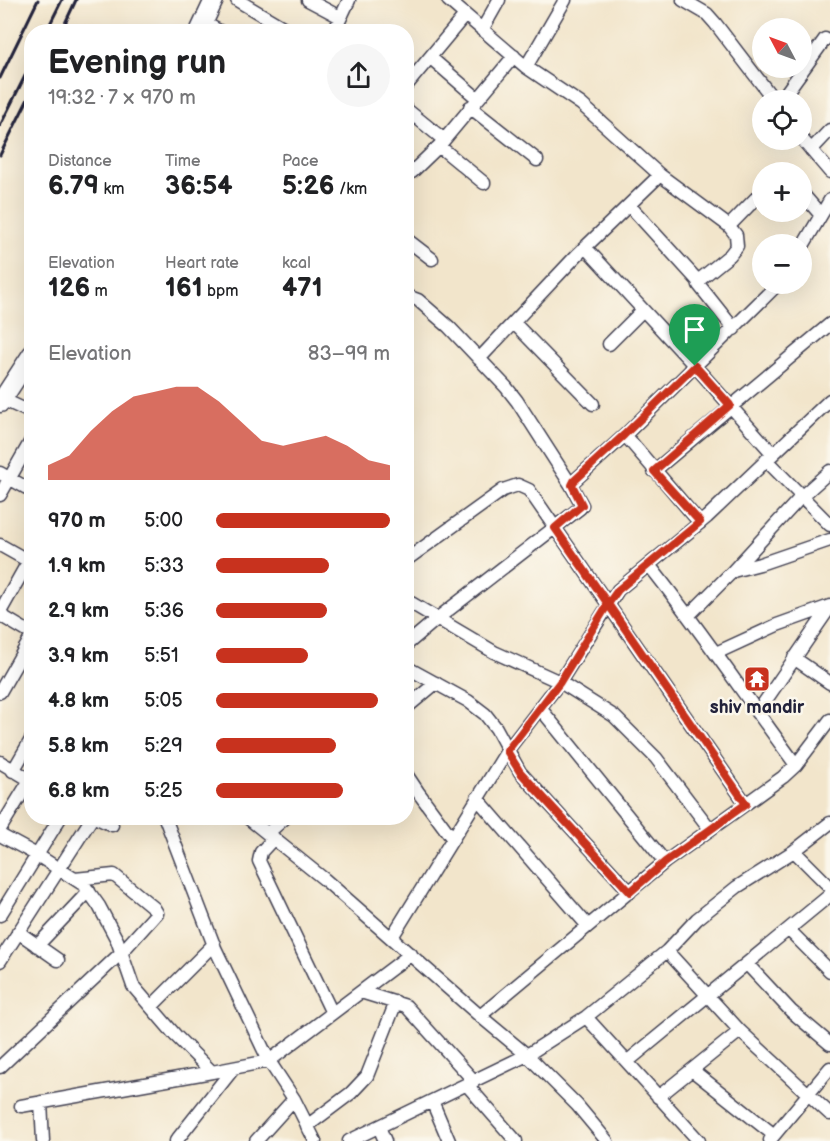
<!DOCTYPE html>
<meta charset="utf-8">
<style>
:root{--surface:#fff;--page:#f6f6f6;--text:#202124;--muted:#757577;--accent:#c8321e}
body{margin:0;font-family:"Balsamiq Sans",sans-serif;background:var(--page);color:var(--text);height:100vh;display:flex;flex-direction:column;font-size:22px;white-space:nowrap}
*{box-sizing:border-box;margin:0}
p{font-size:20px;color:var(--muted)}
.icon{flex:none;width:33px;height:33px;fill:none;stroke:currentColor;stroke-width:2;stroke-linecap:round;stroke-linejoin:round}
.map{position:relative;flex:1;overflow:hidden}
.panel{position:absolute;left:24px;top:24px;width:390px;height:801px;display:flex;flex-direction:column;background:var(--surface);border-radius:24px;box-shadow:0 6px 24px #0002}
.panel>*{flex:none}
.needle{width:39px;rotate:311deg}
.fabs{position:absolute;left:752px;top:18px;display:grid;gap:12px}
.fabs a{display:grid;place-items:center;width:60px;height:60px;border-radius:50%;background:var(--surface);box-shadow:0 6px 24px #0002;font-size:30px}
.pin{position:absolute;display:grid;place-items:center;width:51px;height:51px;color:#fff;margin:-62px -26px;border-radius:50% 50% 50% 0;rotate:-45deg;box-shadow:0 0 6px #0007}
.pin .icon{rotate:45deg}
.round{display:grid;place-items:center;flex:none;width:63px;height:63px;border-radius:32px;background:var(--page)}
.head{display:flex;align-items:center;justify-content:space-between;height:102px;padding:0 24px}
h1{font-size:33px;font-weight:600;line-height:45px}
.figures{display:grid;grid-template-columns:repeat(3,1fr);gap:9px;height:102px;padding:6px 24px}
.figures div{display:grid;align-content:center}
.figures b{font-size:26px;font-weight:600}
.figures small{font-size:16px;font-weight:400}
.figures p{font-size:16px}
.chart{height:168px;padding:12px 24px}
.chart p{display:flex;justify-content:space-between}
.chart svg{width:100%;height:108px;margin-top:6px;fill:var(--accent);opacity:.7}
ul{padding:0 24px;list-style:none;font-size:20px}
li{display:grid;grid-template-columns:96px 72px 1fr;align-items:center;height:45px}
li i{height:15px;border-radius:8px;background:var(--accent)}
.map>svg:first-child{display:block}
.lines{fill:none;stroke-linecap:round;stroke-linejoin:round}
.minor-casing{stroke:#413f51;stroke-width:15}
.highway-casing{stroke:#413f51;stroke-width:21}
.minor{stroke:#fff;stroke-width:12}
.highway{stroke:#fff;stroke-width:18}
.rail{stroke:#22223b;stroke-width:3}
.route-casing{stroke:#fff;stroke-width:12}
.route{stroke:#c8321e;stroke-width:8}
.labels{text-anchor:middle;stroke-width:5;stroke-linejoin:round;paint-order:stroke}
.poi-label{font-size:18px;font-weight:bold;fill:#22223b;stroke:#fbf7ec}
</style>
<div class="map">
<svg width="830" height="1141" viewBox="0 0 830 1141">
<rect width="100%" height="100%" fill="#fbf7ec"/>
<filter id="ink" filterUnits="userSpaceOnUse"><feTurbulence type="fractalNoise" baseFrequency=".0167" numOctaves="2"/><feDisplacementMap in="SourceGraphic" scale="12" xChannelSelector="R" yChannelSelector="G"/><feConvolveMatrix kernelMatrix="1 2 1 2 8 2 1 2 1" color-interpolation-filters="sRGB"/></filter>
<filter id="wash" filterUnits="userSpaceOnUse"><feTurbulence type="fractalNoise" baseFrequency=".008" numOctaves="4" result="noise"/><feDisplacementMap in="SourceGraphic" scale="24" xChannelSelector="R" yChannelSelector="G"/><feGaussianBlur stdDeviation="1.35" result="paint"/><feColorMatrix in="noise" values="0 0 0 0 0 0 0 0 0 0 0 0 0 0 0 0 0 1.4 0 .05"/><feComposite in="paint" operator="in"/></filter>
<g filter="url(#wash)">
<rect width="100%" height="100%" fill="#f2e5cb"/>
</g>
<g filter="url(#ink)">
<g class="lines">
<defs>
<path id="minor" d="M 237,0 L 291,32
M 308,0 L 340,17
M 448,0 L 526,67 L 581,104 L 660,175 L 729,226 L 736,235 L 737,246 L 730,255 L 698,281 L 699,285 L 734,329
M 683,0 L 707,14 L 715,23 L 774,100
M 203,22 L 221,32
M 482,30 L 499,0
M 334,32 L 349,0
M 431,58 L 477,98
M 526,67 L 565,0
M 406,86 L 465,15
M 781,100 L 825,39
M 470,107 L 537,160
M 406,109 L 443,139
M 801,138 L 830,172
M 439,146 L 484,183
M 811,150 L 830,130
M 406,174 L 412,172 L 439,146 L 514,56
M 801,192 L 820,214
M 629,205 L 698,281
M 729,226 L 762,192
M 406,239 L 432,259
M 585,247 L 695,366 L 773,454
M 801,249 L 830,200
M 406,298 L 410,297 L 418,300 L 449,327 L 506,387 L 517,401 L 571,485
M 514,323 L 593,404
M 609,344 L 643,310
M 479,359 L 577,255 L 660,175
M 2,399 L 32,413
M 625,435 L 700,523
M 766,460 L 830,525
M 654,471 L 830,324
M 0,473 L 32,491
M 0,495 L 32,439
M 0,545 L 32,563
M 406,560 L 503,490 L 518,485 L 529,490 L 746,804
M 649,565 C 701,630 747,699 796,765
M 733,571 L 760,564 L 830,540
M 406,600 L 494,652 L 560,682 L 614,716 L 656,758 L 710,829
M 0,612 L 32,555
M 0,615 L 32,634
M 689,615 L 732,572 L 801,497 L 830,471
M 406,645 L 438,618 L 580,508 L 582,505 L 571,485 L 574,481 L 625,435 L 778,284
M 716,653 L 777,625 L 830,606
M 794,658 L 830,683
M 406,667 L 468,701 L 485,714 L 496,728 L 520,772 L 630,892
M 0,692 L 32,636
M 406,708 L 436,683
M 540,708 L 665,862
M 757,713 L 830,607
M 0,762 L 32,781
M 13,771 L 32,738
M 406,774 L 418,792 L 452,838
M 477,798 L 588,926
M 97,818 L 112,825
M 248,818 L 324,879 L 480,1016 L 527,1055 L 577,1105 L 607,1141
M 0,829 L 30,780
M 268,833 L 285,818
M 0,835 L 37,855 L 84,885 L 99,906 L 117,940 L 133,986 L 176,1036 L 212,1072 L 269,1061 L 215,948 L 165,818
M 274,838 L 261,852 L 259,861 L 332,1013
M 794,851 L 830,887
M 0,915 L 60,818
M 789,930 L 830,971
M 18,932 L 58,960
M 392,937 L 507,751 L 560,682 L 618,590 L 707,517 L 830,400
M 37,946 L 89,891
M 667,951 L 740,1031 L 830,1114
M 0,961 L 92,818
M 747,964 L 791,1011 L 830,1044
M 361,992 L 406,1006 L 474,1081
M 151,1007 L 214,944
M 480,1016 L 665,862 L 783,777 L 796,765 L 830,720
M 586,1017 L 699,1141
M 628,1061 L 830,895
M 0,1067 L 121,953 L 157,913 L 154,908 L 114,875 L 75,879
M 692,1070 L 774,1135
M 467,1085 L 516,1141
M 658,1097 L 740,1031
M 432,1101 L 449,1141
M 41,1102 L 43,1141
M 21,1106 L 212,1072
M 307,1126 L 351,1093 L 367,1076 L 396,1002
M 379,1127 L 385,1141
M 770,1140 L 830,1068
M 176,1141 L 233,1069
M 256,1141 L 294,1099
M 315,1141 L 294,1099 L 269,1061 L 411,954
M 349,1141 L 527,1055 L 586,1017 L 667,951 L 697,919 L 737,887 L 794,851 L 830,823"/>
<path id="highway" d="M 199,32 L 214,0
M 0,403 L 32,354"/>
</defs>
<use href="#minor" class="minor-casing"/>
<use href="#highway" class="highway-casing"/>
<use href="#minor" class="minor"/>
<use href="#highway" class="highway"/>
<path class="rail" d="M 46,32 L 62,0
M 61,32 L 76,0
M 0,78 L 38,0
M 0,126 L 32,62
M 0,155 L 32,91"/>
</g>
</g>
<g class="lines" filter="url(#ink)">
<defs>
<path id="route" d="M 695,366 L 624,435 L 574,481 L 572,485 L 582,505 L 555,528 L 608,604 L 560,682 L 507,751 L 520,772 L 630,892 L 665,862 L 746,804 L 608,604 L 618,590 L 700,522 L 654,471 L 730,405 L 695,366"/>
</defs>
<use href="#route" class="route-casing"/>
<use href="#route" class="route"/>
</g>
<defs>
<symbol id="temple-square" viewBox="-11 -11 22 22"><rect x="-9" y="-9" width="18" height="18" rx="4" fill="#c8321e" stroke="#fbf7ec"/><path d="M0-6L5-2H3V0L6.5 2.5H4V6H1.5V3h-3V6H-4V2.5H-6.5L-3 0V-2H-5Z" fill="#fff"/></symbol>
</defs>
<g fill-rule="evenodd">
<use href="#temple-square" x="742" y="664" width="30" height="30"/>
</g>
<g class="labels">
<g class="poi-label">
<text x="757" y="713">shiv mandir</text>
</g>
</g>
</svg>
<div class="fabs">
<a><svg class="needle" viewBox="-14 -14 28 28"><path d="M0-13l5 13h-10z" fill="#e53935"/><path d="M0 13l5-13h-10z" fill="#757577"/></svg></a>
<a><svg class="icon" aria-label="locate" viewBox="0 0 24 24"><circle cx="12" cy="12" r="6"/><path d="M12 2v4M12 18v4M2 12h4M18 12h4"/></svg></a>
<a>+</a>
<a>−</a>
</div>
<div class="pin" style="left:695px;top:366px;background:#1e9e55"><svg class="icon" aria-label="arrive" viewBox="0 0 24 24"><path d="M6 21V4h12l-3 4 3 4H6"/></svg></div>
<section class="panel">
<div class="head"><div><h1>Evening run</h1><p>19:32 · 7 × 970 m</p></div><a class="round"><svg class="icon" aria-label="share" viewBox="0 0 24 24"><path d="M12 15V3M7 8l5-5 5 5M5 13v7h14v-7"/></svg></a></div>
<div class="figures">
<div><p>Distance</p><b>6.79<small> km</small></b></div>
<div><p>Time</p><b>36:54</b></div>
<div><p>Pace</p><b>5:26<small> /km</small></b></div>
</div>
<div class="figures">
<div><p>Elevation</p><b>126<small> m</small></b></div>
<div><p>Heart rate</p><b>161<small> bpm</small></b></div>
<div><p>kcal</p><b>471</b></div>
</div>
<div class="chart"><p><span>Elevation</span>83–99 m</p>
<svg viewBox="0 0 160 44" preserveAspectRatio="none"><path d="M0 44V38L10 34L20 24L30 16L40 10L50 8L60 6L70 6L80 12L90 20L100 28L110 30L120 28L130 26L140 30L150 36L160 38V44z"/></svg>
</div>
<ul>
<li><b>970 m</b>5:00<i style="width:100%"></i></li>
<li><b>1.9 km</b>5:33<i style="width:65%"></i></li>
<li><b>2.9 km</b>5:36<i style="width:64%"></i></li>
<li><b>3.9 km</b>5:51<i style="width:53%"></i></li>
<li><b>4.8 km</b>5:05<i style="width:93%"></i></li>
<li><b>5.8 km</b>5:29<i style="width:69%"></i></li>
<li><b>6.8 km</b>5:25<i style="width:73%"></i></li>
</ul>
</section>
</div>
